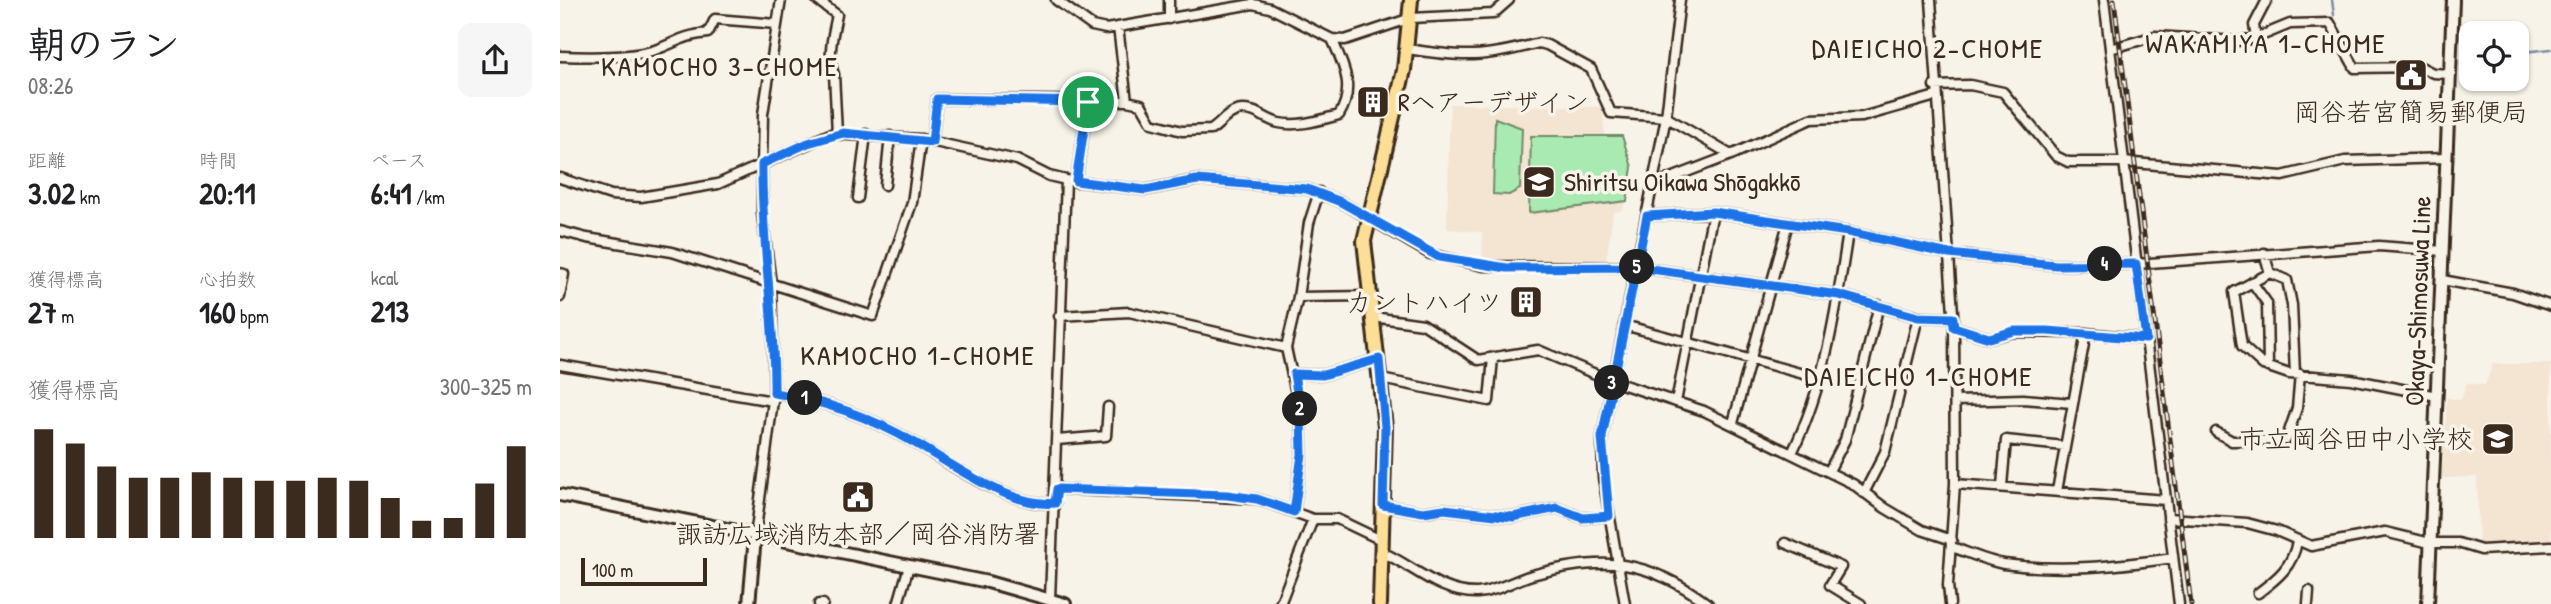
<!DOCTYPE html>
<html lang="ja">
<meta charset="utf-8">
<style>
:root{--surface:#fff;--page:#f6f6f6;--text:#202124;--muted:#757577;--accent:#3b2a1e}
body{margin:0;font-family:"Patrick Hand","Klee One",sans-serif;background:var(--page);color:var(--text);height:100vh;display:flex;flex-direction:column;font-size:26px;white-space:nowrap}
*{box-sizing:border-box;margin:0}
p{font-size:23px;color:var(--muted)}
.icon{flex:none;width:38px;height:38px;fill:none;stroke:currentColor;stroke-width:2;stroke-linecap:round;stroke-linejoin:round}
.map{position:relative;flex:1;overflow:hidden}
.panel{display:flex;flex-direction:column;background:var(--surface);width:560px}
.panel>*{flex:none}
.tools{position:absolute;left:1899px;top:21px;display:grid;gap:14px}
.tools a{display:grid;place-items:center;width:70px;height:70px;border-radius:14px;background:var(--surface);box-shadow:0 2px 5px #0004;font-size:35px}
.scale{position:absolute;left:21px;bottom:18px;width:126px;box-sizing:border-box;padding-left:7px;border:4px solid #3b2a1e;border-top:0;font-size:19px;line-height:24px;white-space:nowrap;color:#3b2a1e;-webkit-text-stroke:5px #f7f3e8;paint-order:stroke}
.pin{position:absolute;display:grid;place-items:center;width:60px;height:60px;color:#fff;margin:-30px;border:4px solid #fff;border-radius:50%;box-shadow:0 2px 7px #0007}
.km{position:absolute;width:35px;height:35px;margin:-18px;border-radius:50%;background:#222;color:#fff;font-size:19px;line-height:35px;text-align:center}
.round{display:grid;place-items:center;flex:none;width:74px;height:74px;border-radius:14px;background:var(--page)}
.overview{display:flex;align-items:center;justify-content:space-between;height:119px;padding:0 28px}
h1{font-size:38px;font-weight:700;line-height:52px}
.metrics{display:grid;grid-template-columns:repeat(3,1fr);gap:10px;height:119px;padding:7px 28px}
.metrics div{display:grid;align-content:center}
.metrics b{font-size:30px;font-weight:700}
.metrics small{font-size:19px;font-weight:400}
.metrics p{font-size:19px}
.chart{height:196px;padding:14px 28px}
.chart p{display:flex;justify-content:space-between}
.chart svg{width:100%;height:126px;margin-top:7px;stroke:var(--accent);stroke-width:6}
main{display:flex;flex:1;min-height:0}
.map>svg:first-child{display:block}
.built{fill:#f4e4d2}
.green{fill:#a9eab3;stroke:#728a68;stroke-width:2}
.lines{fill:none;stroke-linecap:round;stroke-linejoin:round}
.stream{stroke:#798fa4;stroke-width:2.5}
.street-casing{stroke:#3b2a1e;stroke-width:13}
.secondary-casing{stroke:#3b2a1e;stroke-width:16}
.primary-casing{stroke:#3b2a1e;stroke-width:18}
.street{stroke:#f7f3e8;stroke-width:8}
.secondary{stroke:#f7f3e8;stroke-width:10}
.primary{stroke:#fcde96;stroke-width:12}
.rail-casing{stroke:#3b2a1e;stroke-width:5}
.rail{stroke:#f7f3e8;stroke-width:2.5;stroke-dasharray:8;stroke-linecap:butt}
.route-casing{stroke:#fff;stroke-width:14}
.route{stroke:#1a73e8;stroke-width:9}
.labels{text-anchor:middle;stroke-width:7;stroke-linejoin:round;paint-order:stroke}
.poi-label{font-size:26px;fill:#3b2a1e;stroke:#f7f3e8;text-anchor:start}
.street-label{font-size:26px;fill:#3b2a1e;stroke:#f7f3e8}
.neighbourhood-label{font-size:28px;letter-spacing:2px;fill:#3b2a1e;stroke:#f7f3e8}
</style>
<main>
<section class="panel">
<div class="overview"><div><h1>朝のラン</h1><p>08:26</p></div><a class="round"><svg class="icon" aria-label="share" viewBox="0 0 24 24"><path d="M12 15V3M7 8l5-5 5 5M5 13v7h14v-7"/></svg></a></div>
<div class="metrics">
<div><p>距離</p><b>3.02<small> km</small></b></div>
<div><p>時間</p><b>20:11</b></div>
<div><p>ペース</p><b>6:41<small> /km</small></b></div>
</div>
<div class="metrics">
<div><p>獲得標高</p><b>27<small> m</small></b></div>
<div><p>心拍数</p><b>160<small> bpm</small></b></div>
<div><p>kcal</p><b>213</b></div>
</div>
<div class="chart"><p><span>獲得標高</span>300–325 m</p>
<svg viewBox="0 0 160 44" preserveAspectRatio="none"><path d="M5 44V6M15 44V11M25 44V19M35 44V23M45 44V23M55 44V21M65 44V23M75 44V24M85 44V24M95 44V23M105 44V24M115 44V30M125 44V38M135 44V37M145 44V25M155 44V12"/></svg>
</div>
</section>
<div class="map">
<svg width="1991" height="604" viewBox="0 0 1991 604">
<rect width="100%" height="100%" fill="#f7f3e8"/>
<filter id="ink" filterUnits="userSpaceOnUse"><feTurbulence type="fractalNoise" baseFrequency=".0143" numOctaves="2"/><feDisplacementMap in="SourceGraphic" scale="14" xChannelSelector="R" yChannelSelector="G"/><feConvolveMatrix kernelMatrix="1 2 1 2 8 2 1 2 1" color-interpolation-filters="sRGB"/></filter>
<g filter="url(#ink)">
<path class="built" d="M 890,104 L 1042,107 L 1045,136 L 1062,136 L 1072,167 L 1067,201 L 1060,211 L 1053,212 L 1046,261 L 923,262 L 922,232 L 887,229 Z
M 1933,364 L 1991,364 L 1991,544 L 1919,548 L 1917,477 L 1882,478 L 1887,398 L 1901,400 L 1907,383 L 1925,385 Z"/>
<path class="green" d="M 935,118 L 962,128 L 960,189 L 949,195 L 933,194 Z
M 971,136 L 1062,136 L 1072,167 L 1067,201 L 969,213 Z"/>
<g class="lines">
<path class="stream" d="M 1772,0 L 1774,15
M 1956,53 L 1991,49
M 1902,72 L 1911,69"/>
<defs>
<path id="street" d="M 257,0 L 277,15 C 273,33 267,58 274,74 L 277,133
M 496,0 L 532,26 L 546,29 L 693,4 L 710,8 L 772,39 L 785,40 L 851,18 L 933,14 L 949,0
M 609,0 L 609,19
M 1371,0 L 1394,327 L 1395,484 L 1388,585 L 1390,604
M 1544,0 L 1619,604
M 558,27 L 567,101
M 1696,38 L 1694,25 L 1707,0
M 848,49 C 905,58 923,58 979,43 L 987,45 L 1031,69 L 1051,113 L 1106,117 L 1171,155
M 1550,49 L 1595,36 L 1677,41 L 1696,38 L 1730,24 L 1770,23 L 1795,68 L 1861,67 L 1873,73 L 1890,74
M 0,56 C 26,57 71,58 95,50 C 118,42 121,36 148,33 L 155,19 L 217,24
M 1374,86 L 1410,85 L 1443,92 L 1496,156 L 1508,162 L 1563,162 L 1722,176 L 1785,161 L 1887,158
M 372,142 L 377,99 L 567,101 L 581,104 L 592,123 L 622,131 L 651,130 C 662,123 668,111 682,110 C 697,109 705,120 719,123 C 738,127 760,120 779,115 C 796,88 783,64 772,39
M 0,178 L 51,195 L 81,197 L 158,184 L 270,134 L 361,139 L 457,160 L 489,176 L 506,180 L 585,190 L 637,180 L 747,189 L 781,202 L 870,254 L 923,266 L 1076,267 L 1279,295 L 1358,317 L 1393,318
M 516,182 L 528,102
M 325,185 L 330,136
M 1093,185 L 1171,155 L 1251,119 L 1302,117 L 1376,96
M 298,198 L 306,134
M 1087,216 L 1153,212 L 1288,232 L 1389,254 L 1496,265 L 1576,264 L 1819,246 L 1883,251
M 0,231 L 27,238 L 112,252 L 313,316 L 352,203 L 361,139
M 1704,253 L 1710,273 L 1727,280 L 1732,305 L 1735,374
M 0,273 L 4,274 L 0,297
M 1710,273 L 1674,292 L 1682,346 L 1703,365 L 1729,374 L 1791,379 L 1877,396
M 1882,280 L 1953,293 L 1991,306
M 1692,282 L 1707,303 L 1708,367
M 738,297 L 809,296
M 499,316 L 569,312 L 726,348
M 813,317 L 863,324 L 918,360 L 978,350 L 1052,381 L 1144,411 L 1293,484 L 1325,508 L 1362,530 L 1392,540
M 1064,325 L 1258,378
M 1394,327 L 1429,338 L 1454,332 L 1526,333 L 1497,491
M 1526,333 L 1586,339
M 0,365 L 213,401
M 734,374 L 763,375 L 819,359
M 821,379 L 929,401 L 933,358
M 214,393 C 262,400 312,418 355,443 C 392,465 451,508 495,503
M 1395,401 L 1463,399 L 1512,403
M 1116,402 L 1153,212
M 1173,423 L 1228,223
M 1656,432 L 1672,441 L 1726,440 L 1737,408 L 1740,374
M 497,440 L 546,436 L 548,407
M 1232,453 C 1265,386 1277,306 1288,232
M 1269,471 L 1285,440 L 1319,305
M 1395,484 L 1606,500
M 1442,486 L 1446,440 L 1504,446
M 497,489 L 697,499 L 753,519 L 777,519 L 821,540
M 1304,493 L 1325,452 L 1358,317
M 823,505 L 863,512 L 884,509 L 953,517 L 997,508 L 1023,518 L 1049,516
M 734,512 L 742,454 L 741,416 L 726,348 L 738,297 L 749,223 L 759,192
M 1608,518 L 1687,523 L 1717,531 L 1751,546 L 1825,532 L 1870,543 L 1898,543 L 1921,550 L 1991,546
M 195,537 L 214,393 L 211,283 L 202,214 L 202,164 L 203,114 L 221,0
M 1225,543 L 1281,567 L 1270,585 L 1301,604
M 1392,547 C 1409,553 1427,561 1444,564 C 1501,572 1557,566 1613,558
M 820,551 C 852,565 880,594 917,593 C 936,592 954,580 972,575 C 1044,555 1088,559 1148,604
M 1698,593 C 1718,578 1733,566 1737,541
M 490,599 L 506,180
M 259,604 L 263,604
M 338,604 L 349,566
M 720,604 L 753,519
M 1065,604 L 1043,478 L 1042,437 L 1106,117 L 1120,0
M 1748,604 L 1749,591"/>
<path id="secondary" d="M 0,495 L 428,582 L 505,604
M 189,604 L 195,537
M 1868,604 L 1893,0"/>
<path id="primary" d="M 820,604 L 825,427 L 804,241 L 844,70 L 851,0"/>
</defs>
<use href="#street" class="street-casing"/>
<use href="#secondary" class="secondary-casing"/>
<use href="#primary" class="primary-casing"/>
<use href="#street" class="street"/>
<use href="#secondary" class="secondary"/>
<use href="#primary" class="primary"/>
<defs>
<path id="rail" d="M 1554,0 L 1631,604"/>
</defs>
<use href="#rail" class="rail-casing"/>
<use href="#rail" class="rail"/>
</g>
</g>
<g class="lines" filter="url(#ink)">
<defs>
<path id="route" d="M 528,102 L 377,99 L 372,142 L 283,133 L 248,143 L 202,164 C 201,241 215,316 214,393 C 262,400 312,418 355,443 C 392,464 451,508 495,503 L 497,489 L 667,495 L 697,499 L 734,512 L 742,454 L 741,416 L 734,374 L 763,375 L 819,359 L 825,427 L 823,505 L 863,512 L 884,509 L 953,517 L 997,508 L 1023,518 L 1049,516 L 1042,437 L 1087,216 L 1153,212 L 1288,232 L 1389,254 L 1496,265 L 1576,264 L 1586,339 L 1488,331 L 1454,331 L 1429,338 L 1394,327 L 1393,318 L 1358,317 L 1279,295 L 1076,267 L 947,268 L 879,257 L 781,202 L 747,189 L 637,180 L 585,190 L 516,181 L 528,102"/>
</defs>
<use href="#route" class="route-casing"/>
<use href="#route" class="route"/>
</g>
<defs>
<symbol id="civic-square" viewBox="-11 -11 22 22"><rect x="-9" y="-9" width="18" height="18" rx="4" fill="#3b2a1e" stroke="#f7f3e8"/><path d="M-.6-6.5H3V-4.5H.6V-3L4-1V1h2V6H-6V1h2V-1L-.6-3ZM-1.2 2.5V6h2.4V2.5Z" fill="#fff"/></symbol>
<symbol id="building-square" viewBox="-11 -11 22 22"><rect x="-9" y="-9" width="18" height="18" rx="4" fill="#3b2a1e" stroke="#f7f3e8"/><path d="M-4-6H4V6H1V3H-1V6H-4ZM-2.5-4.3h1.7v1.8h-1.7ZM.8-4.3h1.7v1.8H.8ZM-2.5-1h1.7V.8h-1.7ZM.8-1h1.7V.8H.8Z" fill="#fff"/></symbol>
<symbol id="school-square" viewBox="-11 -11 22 22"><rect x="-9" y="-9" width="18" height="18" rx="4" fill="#3b2a1e" stroke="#f7f3e8"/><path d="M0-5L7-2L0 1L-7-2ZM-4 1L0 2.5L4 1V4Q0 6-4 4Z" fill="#fff"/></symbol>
</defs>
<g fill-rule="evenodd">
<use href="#civic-square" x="1832" y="56" width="38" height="38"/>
<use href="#building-square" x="794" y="83" width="38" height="38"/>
<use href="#school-square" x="960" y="163" width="38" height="38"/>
<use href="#building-square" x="947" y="283" width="38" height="38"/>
<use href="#school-square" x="1919" y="420" width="38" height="38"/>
<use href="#civic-square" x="279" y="478" width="38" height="38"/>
</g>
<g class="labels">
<g class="poi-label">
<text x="838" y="111">Rヘアーデザイン</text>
<text x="1851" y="121" text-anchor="middle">岡谷若宮簡易郵便局</text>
<text x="1004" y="191">Shiritsu Oikawa Shōgakkō</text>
<text x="942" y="311" text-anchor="end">カントハイツ</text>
<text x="1913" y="448" text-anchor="end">市立岡谷田中小学校</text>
<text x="298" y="543" text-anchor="middle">諏訪広域消防本部／岡谷消防署</text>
</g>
<g class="street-label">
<text transform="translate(1858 301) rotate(-88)" y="9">Okaya-Shimosuwa Line</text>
</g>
<g class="neighbourhood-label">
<text x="1706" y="53">WAKAMIYA 1-CHOME</text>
<text x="1368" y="58">DAIEICHO 2-CHOME</text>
<text x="160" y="76">KAMOCHO 3-CHOME</text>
<text x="358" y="365">KAMOCHO 1-CHOME</text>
<text x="1359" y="386">DAIEICHO 1-CHOME</text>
</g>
</g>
</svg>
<div class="tools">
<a><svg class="icon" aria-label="locate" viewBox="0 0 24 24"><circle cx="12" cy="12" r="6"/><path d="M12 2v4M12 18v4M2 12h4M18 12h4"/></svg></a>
</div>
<div class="scale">100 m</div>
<div class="pin" style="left:528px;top:102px;background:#1e9e55"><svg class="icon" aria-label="arrive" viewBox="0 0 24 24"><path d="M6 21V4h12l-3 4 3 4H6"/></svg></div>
<b class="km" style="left:245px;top:398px">1</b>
<b class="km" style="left:740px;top:409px">2</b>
<b class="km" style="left:1052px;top:383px">3</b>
<b class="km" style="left:1545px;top:264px">4</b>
<b class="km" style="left:1077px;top:267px">5</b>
</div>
</main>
